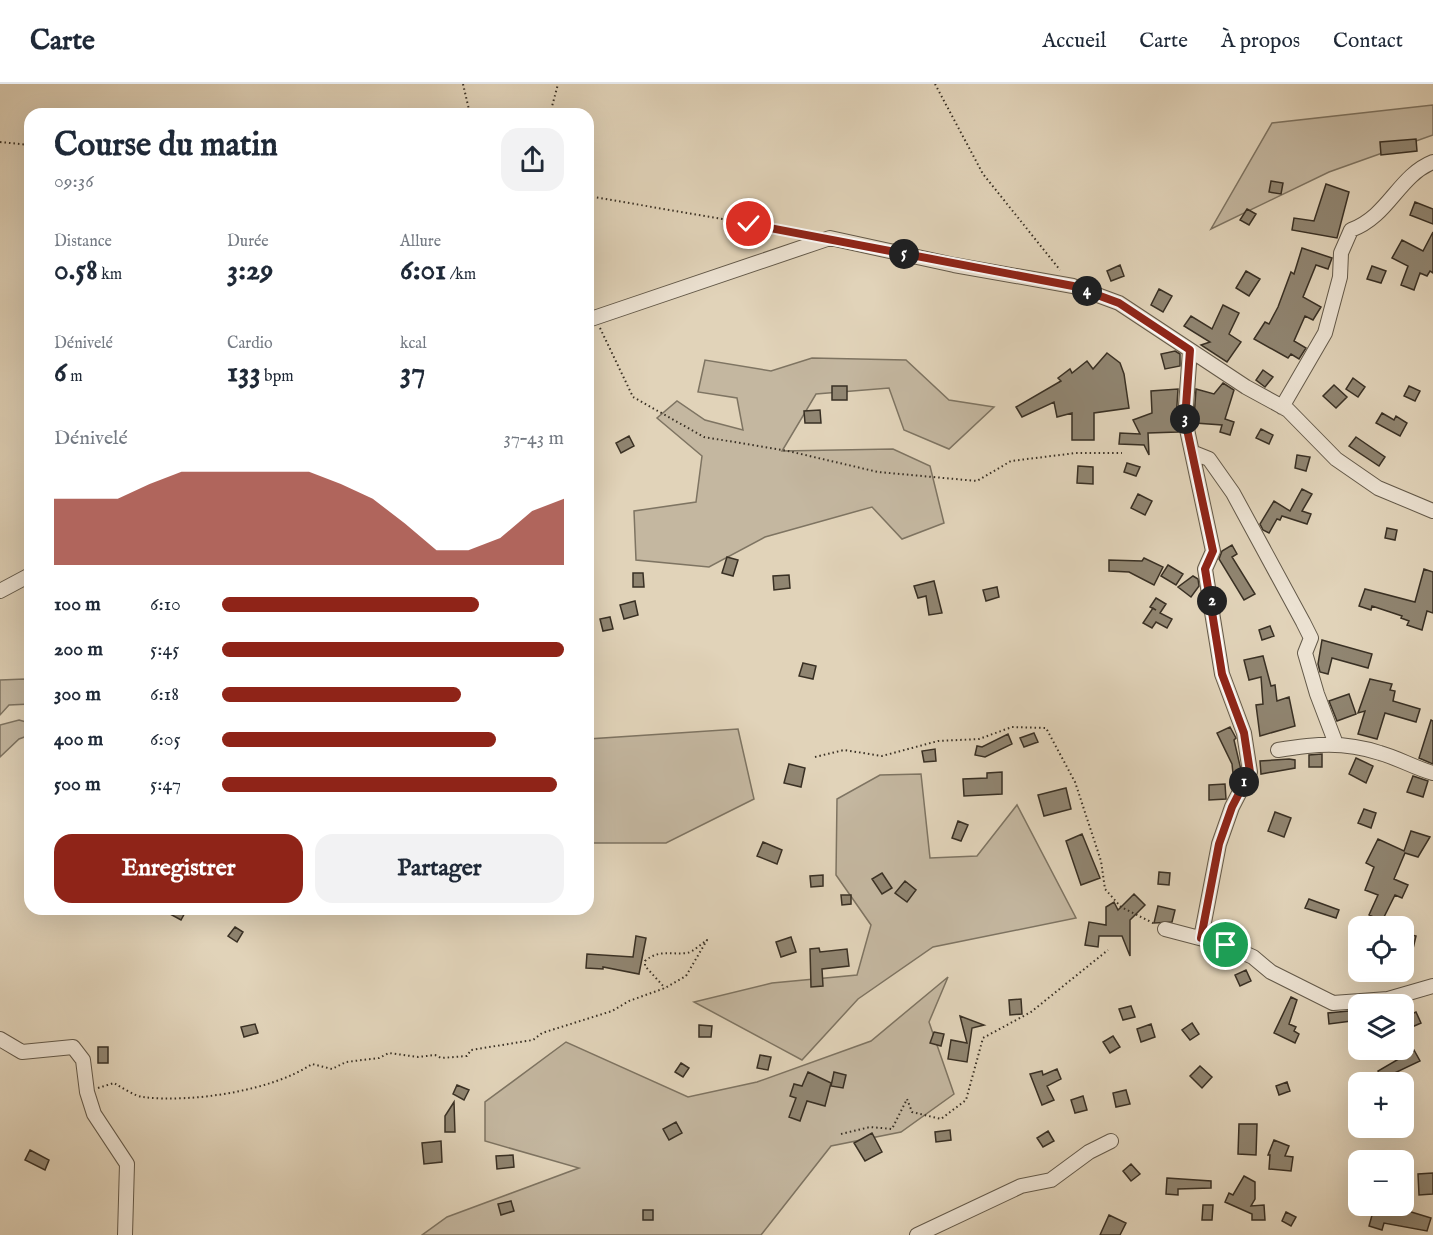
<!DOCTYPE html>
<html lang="fr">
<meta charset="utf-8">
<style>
:root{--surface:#fff;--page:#f2f2f3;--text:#1f2937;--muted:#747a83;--line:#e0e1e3;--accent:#8f2418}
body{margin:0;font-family:"IM FELL English",serif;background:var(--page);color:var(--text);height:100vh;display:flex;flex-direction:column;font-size:22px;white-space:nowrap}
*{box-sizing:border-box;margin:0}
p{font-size:20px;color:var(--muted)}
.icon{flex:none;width:33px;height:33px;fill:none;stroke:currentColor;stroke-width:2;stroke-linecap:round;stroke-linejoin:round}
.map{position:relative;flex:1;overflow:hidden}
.sheet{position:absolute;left:24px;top:24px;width:570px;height:807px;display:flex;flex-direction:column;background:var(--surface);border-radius:18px;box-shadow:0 6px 24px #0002}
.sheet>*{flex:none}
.tools{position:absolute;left:1348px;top:832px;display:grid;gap:12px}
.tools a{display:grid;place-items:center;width:66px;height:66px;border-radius:12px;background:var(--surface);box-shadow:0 6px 24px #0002;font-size:30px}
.pin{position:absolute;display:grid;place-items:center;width:51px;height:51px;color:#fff;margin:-26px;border:3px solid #fff;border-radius:50%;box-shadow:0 2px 6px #0007}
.km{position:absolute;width:30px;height:30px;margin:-15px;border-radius:50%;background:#222;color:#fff;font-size:16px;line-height:30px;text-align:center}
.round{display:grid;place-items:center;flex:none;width:63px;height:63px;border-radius:18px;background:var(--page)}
.overview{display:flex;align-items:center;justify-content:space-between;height:102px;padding:0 30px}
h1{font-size:33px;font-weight:800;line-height:45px}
.figures{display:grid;grid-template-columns:repeat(3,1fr);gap:9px;height:102px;padding:6px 30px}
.figures div{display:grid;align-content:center}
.figures b{font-size:30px;font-weight:800}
.figures small{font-size:16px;font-weight:400}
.figures p{font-size:16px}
.chart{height:168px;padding:12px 30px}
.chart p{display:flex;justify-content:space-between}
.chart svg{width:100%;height:108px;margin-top:6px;fill:var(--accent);opacity:.7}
.cta{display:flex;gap:12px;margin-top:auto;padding:12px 30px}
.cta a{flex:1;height:69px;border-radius:18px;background:var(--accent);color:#fff;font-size:24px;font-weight:800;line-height:69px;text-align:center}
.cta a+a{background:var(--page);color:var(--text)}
ul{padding:0 30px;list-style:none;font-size:20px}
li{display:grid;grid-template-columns:96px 72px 1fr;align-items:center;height:45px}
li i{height:15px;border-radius:8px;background:var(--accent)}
header{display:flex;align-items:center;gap:36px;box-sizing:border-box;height:84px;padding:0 30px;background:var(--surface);border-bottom:2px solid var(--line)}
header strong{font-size:28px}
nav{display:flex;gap:33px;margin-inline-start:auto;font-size:21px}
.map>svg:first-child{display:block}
.green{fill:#c4b7a0;stroke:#7e7462;stroke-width:1.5}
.building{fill:#908571;stroke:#393024;stroke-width:1.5}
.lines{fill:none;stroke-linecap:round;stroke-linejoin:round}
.street-casing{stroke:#635949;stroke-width:16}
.path{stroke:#393024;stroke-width:2;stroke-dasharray:1.5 3;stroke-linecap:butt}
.street{stroke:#ece2d2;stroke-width:14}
.route-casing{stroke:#fff;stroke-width:12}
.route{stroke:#8f2418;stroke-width:8}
</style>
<header>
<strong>Carte</strong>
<nav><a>Accueil</a><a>Carte</a><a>À propos</a><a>Contact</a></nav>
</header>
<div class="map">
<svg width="1433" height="1151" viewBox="0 0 1433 1151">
<rect width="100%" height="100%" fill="#e1d3b9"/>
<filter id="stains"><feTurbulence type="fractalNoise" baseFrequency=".00333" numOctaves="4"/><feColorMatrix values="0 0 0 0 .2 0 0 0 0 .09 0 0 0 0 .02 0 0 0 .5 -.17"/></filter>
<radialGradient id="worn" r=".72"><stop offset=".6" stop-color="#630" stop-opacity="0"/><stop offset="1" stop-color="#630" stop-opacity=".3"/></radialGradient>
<path class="green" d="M 1433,21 L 1433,51 L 1329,88 L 1211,145 L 1272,39 Z
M 812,274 L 906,276 L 949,316 L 994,323 L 949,365 L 904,346 L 889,304 L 816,310 L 782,367 L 893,365 L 930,382 L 944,439 L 902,455 L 872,423 L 765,453 L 709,483 L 636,476 L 634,427 L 696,418 L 702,372 L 657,334 L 677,317 L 705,336 L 743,346 L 737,314 L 698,308 L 705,276 L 771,287 Z
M 25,595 L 30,604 L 30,620 L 9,621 L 0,631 L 0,596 Z
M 19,636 L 30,639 L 30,651 L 19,655 L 0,673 L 0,641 Z
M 738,645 L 754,715 L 666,759 L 588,759 L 588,655 Z
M 921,690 L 930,774 L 977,772 L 1017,721 L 1076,834 L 933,863 L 858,915 L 802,976 L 694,918 L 772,899 L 857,891 L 871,841 L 836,791 L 837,715 L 880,691 Z
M 948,893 L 929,938 L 954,1010 L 901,1048 L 831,1062 L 761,1151 L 422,1151 L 447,1133 L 579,1084 L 485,1057 L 485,1018 L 566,958 L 688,1013 L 757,998 L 871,957 Z"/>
<path class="building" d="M 1416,55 L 1417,67 L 1381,71 L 1380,58 Z
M 1271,97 L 1283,99 L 1281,110 L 1269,108 Z
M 1326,100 L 1349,108 L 1337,154 L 1292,146 L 1294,134 L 1314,137 Z
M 1415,118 L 1433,125 L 1433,140 L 1410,131 Z
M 1247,125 L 1256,130 L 1249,141 L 1240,136 Z
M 1433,148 L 1433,189 L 1430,187 L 1427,192 L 1420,189 L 1414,206 L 1401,201 L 1408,182 L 1392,174 L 1402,156 L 1423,167 Z
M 1302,164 L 1332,174 L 1328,185 L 1316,181 L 1303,213 L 1321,223 L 1313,236 L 1305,232 L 1294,257 L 1306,264 L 1299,275 L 1291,270 L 1288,274 L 1254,255 L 1265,238 L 1269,240 L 1278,223 L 1291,188 L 1294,190 Z
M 1120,181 L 1124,192 L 1111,197 L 1107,187 Z
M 1372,182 L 1386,187 L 1381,199 L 1367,195 Z
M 1246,187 L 1260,195 L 1249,212 L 1236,204 Z
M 1159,205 L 1172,212 L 1163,228 L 1151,221 Z
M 1223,221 L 1239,229 L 1229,250 L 1241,258 L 1227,278 L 1201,261 L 1210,258 L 1184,242 L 1191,232 L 1212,245 Z
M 1175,267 L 1180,270 L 1180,282 L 1165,285 L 1161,270 Z
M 1107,269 L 1120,279 L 1124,290 L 1129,324 L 1094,329 L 1094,356 L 1072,356 L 1072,329 L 1057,333 L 1054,318 L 1022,333 L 1016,323 L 1061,297 L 1058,294 L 1070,285 L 1072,289 L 1087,277 L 1093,285 Z
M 1263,286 L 1273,293 L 1265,303 L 1256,296 Z
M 1353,294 L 1365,303 L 1358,313 L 1346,305 Z
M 1223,299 L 1234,306 L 1225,335 L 1234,338 L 1230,351 L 1220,348 L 1222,341 L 1195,339 L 1194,335 L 1196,305 L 1214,310 Z
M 1334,301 L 1347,313 L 1336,324 L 1323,312 Z
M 832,302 L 847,302 L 847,316 L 832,316 Z
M 1409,302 L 1420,307 L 1415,317 L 1404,312 Z
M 1178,305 L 1176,336 L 1178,348 L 1148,349 L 1149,371 L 1144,361 L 1119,360 L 1120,349 L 1140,350 L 1133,336 L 1152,329 L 1151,307 Z
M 820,326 L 821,339 L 805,339 L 804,327 Z
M 1382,329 L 1394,336 L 1396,332 L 1407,339 L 1400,352 L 1376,339 Z
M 1261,345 L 1273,351 L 1269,360 L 1256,354 Z
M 629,352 L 634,362 L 621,369 L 616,359 Z
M 1356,353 L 1385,373 L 1379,382 L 1349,362 Z
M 1297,371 L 1310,373 L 1306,387 L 1295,384 Z
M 1127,379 L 1140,383 L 1136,392 L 1124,388 Z
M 1078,382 L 1093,383 L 1093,400 L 1077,399 Z
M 1302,405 L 1312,410 L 1302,427 L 1311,430 L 1307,440 L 1282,432 L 1280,436 L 1277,435 L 1269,449 L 1263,446 L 1260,440 L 1274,417 L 1290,427 Z
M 1138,410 L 1152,417 L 1145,431 L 1131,424 Z
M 1387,444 L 1397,446 L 1395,456 L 1385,454 Z
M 1232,461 L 1237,470 L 1232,473 L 1255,510 L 1244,516 L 1219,475 L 1222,467 Z
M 727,473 L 738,476 L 733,492 L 722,489 Z
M 1144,474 L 1163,483 L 1154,501 L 1129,488 L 1109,487 L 1109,476 L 1142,477 Z
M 1168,481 L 1183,490 L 1176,501 L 1161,492 Z
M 1424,485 L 1433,488 L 1433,529 L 1427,527 L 1422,546 L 1407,541 L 1409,537 L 1401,534 L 1402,532 L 1372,522 L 1371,526 L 1359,522 L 1365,505 L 1415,518 Z
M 633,489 L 643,489 L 644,503 L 633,503 Z
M 789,491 L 790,504 L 774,506 L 773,492 Z
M 1193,492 L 1198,495 L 1199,502 L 1191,513 L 1178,503 Z
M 934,497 L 942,529 L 929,531 L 926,512 L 918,514 L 914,502 Z
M 997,503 L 999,513 L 986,517 L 983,506 Z
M 1156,514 L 1166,520 L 1160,529 L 1172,535 L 1167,544 L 1156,538 L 1152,544 L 1143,539 L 1153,524 L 1156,526 L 1150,523 Z
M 635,517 L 638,531 L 624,535 L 620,521 Z
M 610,533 L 613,545 L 603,547 L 600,535 Z
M 1270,542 L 1274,552 L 1262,556 L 1259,546 Z
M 1322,556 L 1372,570 L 1368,584 L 1332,574 L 1328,590 L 1320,588 L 1318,580 Z
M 1263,572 L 1271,602 L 1275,601 L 1277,617 L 1289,613 L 1295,642 L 1260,652 L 1256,621 L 1263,620 L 1261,593 L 1249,596 L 1244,576 Z
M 803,579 L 816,582 L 813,595 L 799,592 Z
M 1370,595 L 1392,600 L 1390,606 L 1395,607 L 1393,617 L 1420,625 L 1416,638 L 1385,629 L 1377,655 L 1358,650 L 1365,627 L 1358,629 Z
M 1349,610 L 1356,630 L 1337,637 L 1329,617 Z
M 1431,636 L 1433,637 L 1433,680 L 1419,674 Z
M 1230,643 L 1236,654 L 1234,656 L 1241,686 L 1234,699 L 1232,680 L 1217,649 Z
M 1034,649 L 1038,658 L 1024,663 L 1020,654 Z
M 1008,650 L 1012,660 L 985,673 L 975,671 L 977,662 L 982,663 Z
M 935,665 L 936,677 L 924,678 L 922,667 Z
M 1322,670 L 1322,683 L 1309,683 L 1309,671 Z
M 1356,674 L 1373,682 L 1366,699 L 1349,690 Z
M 1289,675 L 1295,676 L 1295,684 L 1261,690 L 1260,677 Z
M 789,680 L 805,684 L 801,703 L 784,699 Z
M 1002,688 L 1002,710 L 964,712 L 963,695 L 987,694 L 987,689 Z
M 1413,692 L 1428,697 L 1423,713 L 1407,708 Z
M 1225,700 L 1226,715 L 1209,716 L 1209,701 Z
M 1066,704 L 1071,725 L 1044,732 L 1038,711 Z
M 1364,725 L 1376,729 L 1371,744 L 1358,739 Z
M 1275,728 L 1291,734 L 1284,753 L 1268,747 Z
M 958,737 L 968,741 L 961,757 L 952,754 Z
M 1411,747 L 1430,753 L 1418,773 L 1405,769 L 1394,795 L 1408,801 L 1402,814 L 1395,811 L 1382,837 L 1369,831 L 1378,811 L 1365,806 L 1374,783 L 1366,779 L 1378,755 L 1404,767 Z
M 1082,750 L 1100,794 L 1081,801 L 1066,757 Z
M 763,758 L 782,766 L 777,780 L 757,772 Z
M 1159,788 L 1170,789 L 1169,801 L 1158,800 Z
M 882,789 L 892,804 L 882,810 L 872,795 Z
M 823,791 L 823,802 L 811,803 L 810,792 Z
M 905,797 L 916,806 L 907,818 L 895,809 Z
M 1134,810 L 1145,821 L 1130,836 L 1130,872 L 1122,852 L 1099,852 L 1098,863 L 1085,861 L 1089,838 L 1106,841 L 1106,823 L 1114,818 L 1118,826 Z
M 841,811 L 851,811 L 851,820 L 842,821 Z
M 1309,815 L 1339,826 L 1336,834 L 1305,824 Z
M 1158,822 L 1175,826 L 1172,838 L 1154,839 Z
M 161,825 L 187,825 L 181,836 Z
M 235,843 L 243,848 L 237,858 L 228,852 Z
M 1404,849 L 1416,852 L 1408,886 L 1404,886 Z
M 636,852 L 646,854 L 639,890 L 603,883 L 603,885 L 586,884 L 587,870 L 633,873 Z
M 791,853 L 796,868 L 781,873 L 776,858 Z
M 819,864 L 820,868 L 847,865 L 849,882 L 822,885 L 823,902 L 811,903 L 810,865 Z
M 1246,886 L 1251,897 L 1240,902 L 1235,891 Z
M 1291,913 L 1297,916 L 1289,940 L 1296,943 L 1294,947 L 1299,950 L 1295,959 L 1274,949 Z
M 1021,915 L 1022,930 L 1010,931 L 1009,916 Z
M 1131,922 L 1135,933 L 1123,936 L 1119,925 Z
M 1359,926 L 1359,936 L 1329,940 L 1328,929 Z
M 1416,928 L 1421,939 L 1412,943 L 1407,932 Z
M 960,932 L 984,941 L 972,944 L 967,978 L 948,975 L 951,956 L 967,959 Z
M 1192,939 L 1199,950 L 1190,956 L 1182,946 Z
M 255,940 L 258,949 L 244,953 L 241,943 Z
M 1151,940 L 1155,953 L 1141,958 L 1137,945 Z
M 699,941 L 712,942 L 711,953 L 699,953 Z
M 934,948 L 944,950 L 941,962 L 930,959 Z
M 1113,952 L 1120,963 L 1110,969 L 1103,958 Z
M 98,963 L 108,963 L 108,979 L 98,979 Z
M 1414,966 L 1420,977 L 1382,995 L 1378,987 Z
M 760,971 L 771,973 L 768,986 L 757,984 Z
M 681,979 L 689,984 L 683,993 L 675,988 Z
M 1200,982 L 1212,993 L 1202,1004 L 1190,992 Z
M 1057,985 L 1061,995 L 1047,1002 L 1054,1016 L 1042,1021 L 1030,990 L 1042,987 L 1043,991 Z
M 808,988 L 831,999 L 825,1022 L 807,1017 L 800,1037 L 789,1033 L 796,1014 L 790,1012 L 794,1000 L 802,1002 Z
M 834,988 L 846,991 L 843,1004 L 831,1002 Z
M 1287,998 L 1290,1007 L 1279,1011 L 1276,1002 Z
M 457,1001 L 469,1006 L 464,1016 L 453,1010 Z
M 1126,1006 L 1130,1020 L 1116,1023 L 1113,1009 Z
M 1083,1012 L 1087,1026 L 1075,1029 L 1071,1016 Z
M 454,1018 L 455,1048 L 445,1048 L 445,1032 Z
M 676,1038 L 682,1049 L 669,1056 L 663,1045 Z
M 1239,1040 L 1257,1040 L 1256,1071 L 1238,1070 Z
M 950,1046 L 951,1056 L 936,1058 L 935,1048 Z
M 1048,1047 L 1054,1057 L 1043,1063 L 1037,1054 Z
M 872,1049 L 882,1068 L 865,1077 L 854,1059 Z
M 1274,1056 L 1289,1062 L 1285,1072 L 1293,1073 L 1291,1087 L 1269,1085 L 1270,1071 L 1268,1071 Z
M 441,1057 L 442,1078 L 424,1080 L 422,1059 Z
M 30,1066 L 49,1076 L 45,1086 L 25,1076 Z
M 513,1071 L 514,1083 L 497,1085 L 496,1072 Z
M 1131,1080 L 1140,1090 L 1131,1097 L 1123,1087 Z
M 1433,1089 L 1433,1110 L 1419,1111 L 1418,1090 Z
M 1244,1092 L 1255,1098 L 1255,1115 L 1251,1122 L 1264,1121 L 1265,1136 L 1252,1136 L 1252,1130 L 1225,1118 L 1229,1109 L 1233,1111 Z
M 1167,1094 L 1211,1097 L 1211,1104 L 1178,1105 L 1178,1111 L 1166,1110 Z
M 511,1117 L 514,1127 L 501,1131 L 498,1120 Z
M 1203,1121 L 1213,1121 L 1212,1136 L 1202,1136 Z
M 1391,1122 L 1409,1125 L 1408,1127 L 1431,1134 L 1427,1147 L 1384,1139 L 1382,1146 L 1369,1142 L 1374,1124 L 1389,1129 Z
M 643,1126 L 653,1126 L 653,1136 L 643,1136 Z
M 1286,1128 L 1296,1133 L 1291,1142 L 1282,1137 Z
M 1109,1131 L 1126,1139 L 1120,1151 L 1100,1151 Z"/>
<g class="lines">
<defs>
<path id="street" d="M 588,236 L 830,154 L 954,181 L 1073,202 L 1119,219 L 1246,303 L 1288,326 L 1336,375 L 1378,404 L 1433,427
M 1190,266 L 1185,336 L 1213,467 L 1205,485 L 1222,590 L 1244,649 L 1250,688 L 1232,723 L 1219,760 L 1201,854
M 1282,323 L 1325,249 L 1340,193 L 1341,169 L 1351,146 C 1389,132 1398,92 1433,78
M 1194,369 L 1209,375 L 1233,409 L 1303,538 L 1311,554 L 1305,569 L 1317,610 L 1336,660
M 0,507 L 30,491
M 1278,666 C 1315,660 1343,657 1380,669 C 1398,674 1415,684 1433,689
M 1165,845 L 1226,861 L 1253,873 L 1271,888 L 1333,919 L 1388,915 L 1433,902
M 0,955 L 22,968 L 73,963 L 83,976 L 87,1008 L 94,1030 L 127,1080 L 125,1151
M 917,1151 L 1021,1102 L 1051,1096 L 1089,1068 L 1111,1057"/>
</defs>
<use href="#street" class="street-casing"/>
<path class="path" d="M 463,0 L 470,30
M 935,0 L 983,90 L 1060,186
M 550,30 L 558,0
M 0,58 L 30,61
M 588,112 L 804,149
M 600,244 L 633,313 L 704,353 L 788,367 L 878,388 L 977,397 L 1011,377 L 1076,369 L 1122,369
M 815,673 L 844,666 L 882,672 L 938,657 L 979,655 L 1012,643 L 1046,644 L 1075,698 L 1101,777 L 1105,805 L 1121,823 L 1155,840
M 98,1004 L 114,999 C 123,1004 134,1012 143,1013 C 191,1019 272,1007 312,980 L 332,985 L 346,978 L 379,974 L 389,969 L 418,973 L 435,971 L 441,974 L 467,972 L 471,966 L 533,956 L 542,949 L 612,927 L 629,917 L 665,904 L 686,892 L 707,856 C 701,860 693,868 687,869 C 671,871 659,865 645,877 L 645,882 L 665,904
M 841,1050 L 870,1043 L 892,1045 L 907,1015 L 912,1028 L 941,1035 L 966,1016 L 983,954 L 1031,928 L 1108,866"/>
<use href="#street" class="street"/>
</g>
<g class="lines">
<defs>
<path id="route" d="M 749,140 L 1073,202 L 1119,219 L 1190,266 L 1185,336 L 1213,467 L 1205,485 L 1222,590 L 1244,649 L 1250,688 L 1232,723 L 1219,760 L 1201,854 L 1226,861"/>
</defs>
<use href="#route" class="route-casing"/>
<use href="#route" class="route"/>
</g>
<rect width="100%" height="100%" filter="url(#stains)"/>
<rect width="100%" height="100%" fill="url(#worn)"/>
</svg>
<div class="tools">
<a><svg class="icon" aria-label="locate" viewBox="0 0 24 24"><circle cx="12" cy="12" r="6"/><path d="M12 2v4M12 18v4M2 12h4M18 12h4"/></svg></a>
<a><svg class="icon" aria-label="layers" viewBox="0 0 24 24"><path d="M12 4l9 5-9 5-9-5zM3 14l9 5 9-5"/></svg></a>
<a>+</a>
<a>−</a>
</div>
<div class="pin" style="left:1226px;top:861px;background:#1e9e55"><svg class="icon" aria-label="arrive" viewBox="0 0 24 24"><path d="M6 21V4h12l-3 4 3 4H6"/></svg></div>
<div class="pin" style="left:749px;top:140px;background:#d93025"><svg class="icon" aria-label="check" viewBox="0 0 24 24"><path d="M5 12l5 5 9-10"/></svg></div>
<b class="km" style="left:1244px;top:698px">1</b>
<b class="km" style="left:1212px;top:517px">2</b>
<b class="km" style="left:1185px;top:335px">3</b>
<b class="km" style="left:1087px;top:207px">4</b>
<b class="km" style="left:904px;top:170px">5</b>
<section class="sheet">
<div class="overview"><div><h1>Course du matin</h1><p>09:36</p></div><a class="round"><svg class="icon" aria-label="share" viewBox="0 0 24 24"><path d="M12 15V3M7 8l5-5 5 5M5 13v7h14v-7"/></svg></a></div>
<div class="figures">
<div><p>Distance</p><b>0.58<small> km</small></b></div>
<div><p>Durée</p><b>3:29</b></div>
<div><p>Allure</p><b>6:01<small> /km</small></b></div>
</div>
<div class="figures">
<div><p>Dénivelé</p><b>6<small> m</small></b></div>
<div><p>Cardio</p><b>133<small> bpm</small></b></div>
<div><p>kcal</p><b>37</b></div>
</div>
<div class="chart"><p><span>Dénivelé</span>37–43 m</p>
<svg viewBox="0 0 160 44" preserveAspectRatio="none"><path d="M0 44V17L10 17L20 17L30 11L40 6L50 6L60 6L70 6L80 6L90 11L100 17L110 27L120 38L130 38L140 33L150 22L160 17V44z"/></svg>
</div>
<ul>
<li><b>100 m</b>6:10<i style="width:75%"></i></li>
<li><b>200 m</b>5:45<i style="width:100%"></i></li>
<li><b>300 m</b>6:18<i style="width:70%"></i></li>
<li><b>400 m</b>6:05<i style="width:80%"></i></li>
<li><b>500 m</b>5:47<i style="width:98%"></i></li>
</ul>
<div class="cta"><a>Enregistrer</a><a>Partager</a></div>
</section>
</div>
